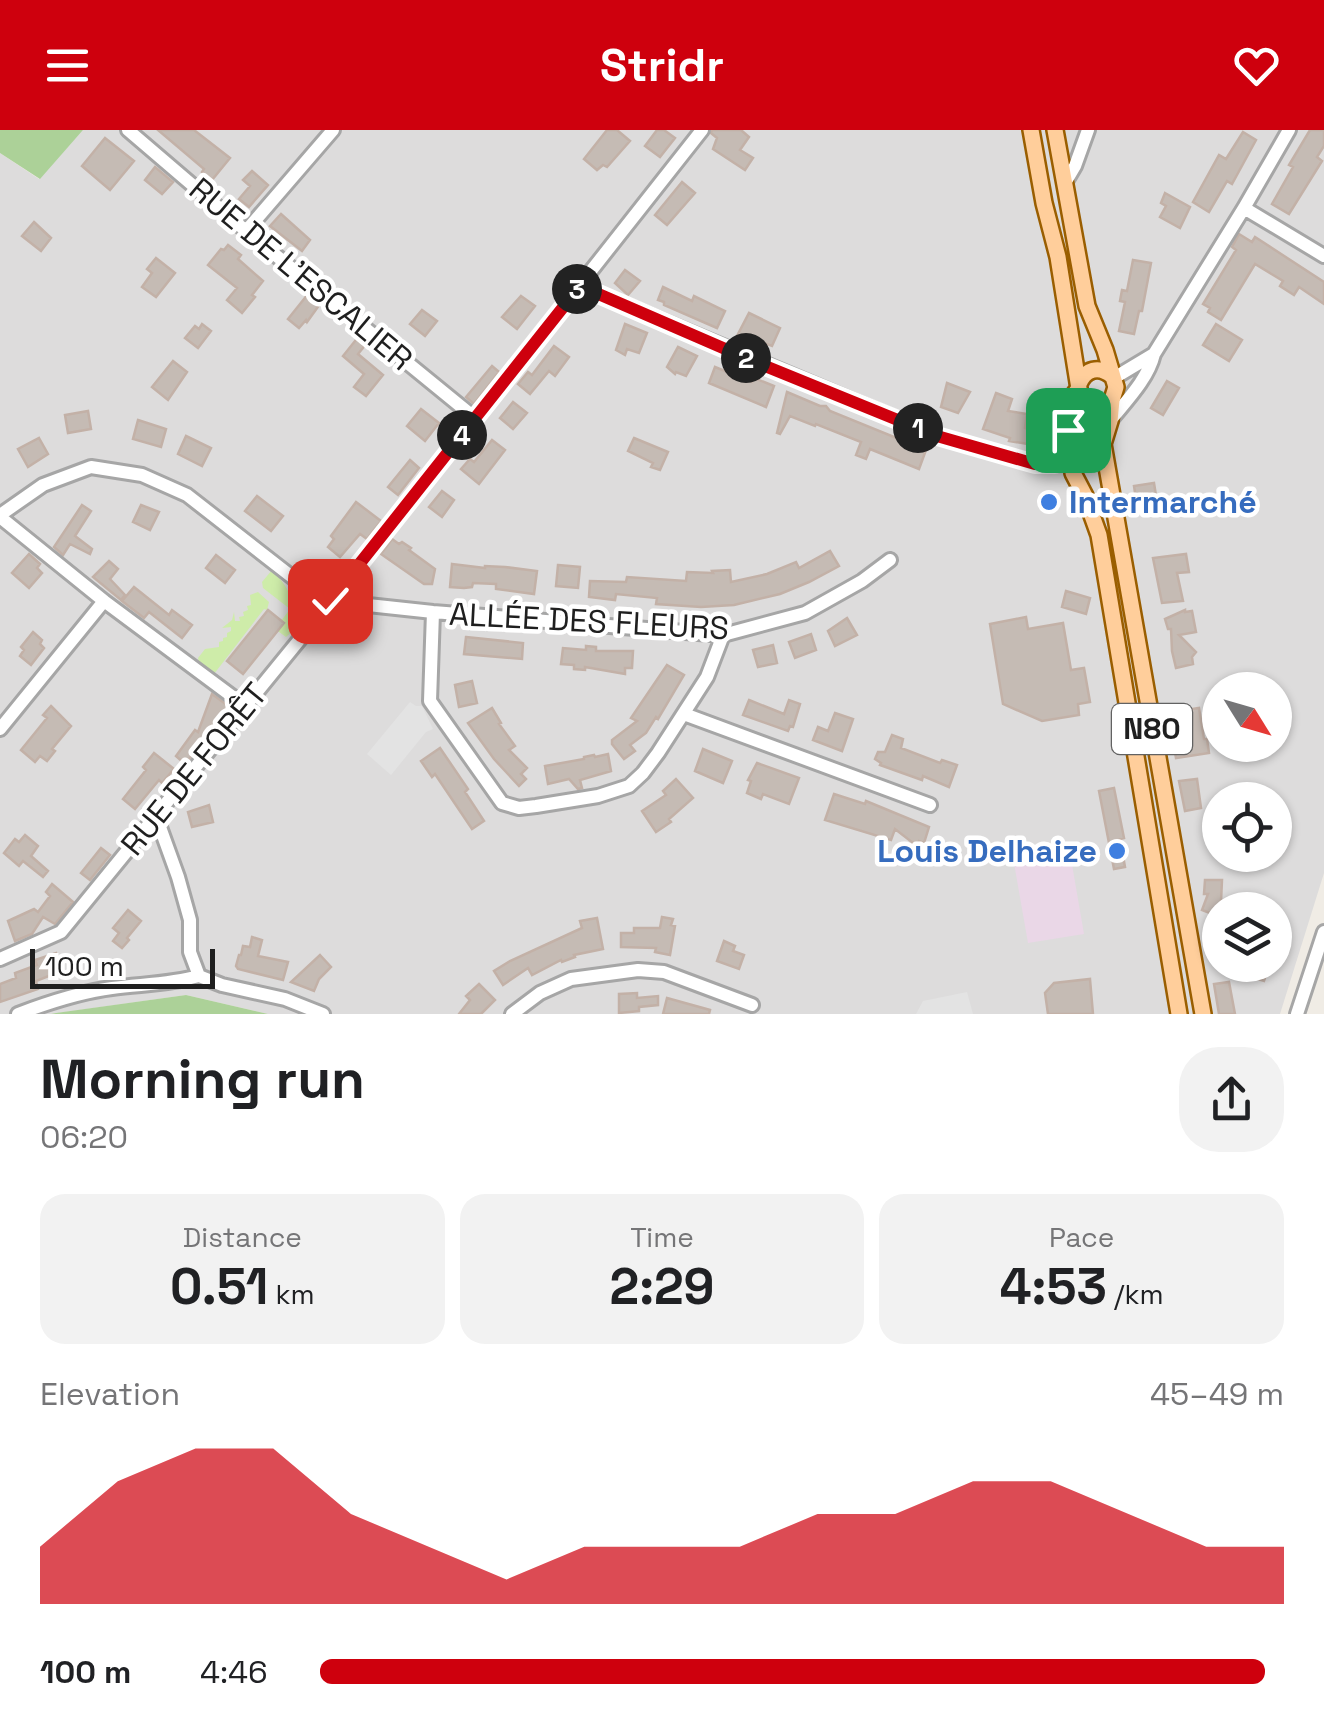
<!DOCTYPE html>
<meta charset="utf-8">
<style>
:root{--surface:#fff;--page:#f2f2f2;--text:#202124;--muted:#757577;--accent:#ce000d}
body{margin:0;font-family:"Space Grotesk",sans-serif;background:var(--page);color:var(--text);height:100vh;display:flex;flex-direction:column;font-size:38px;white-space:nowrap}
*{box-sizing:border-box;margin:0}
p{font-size:32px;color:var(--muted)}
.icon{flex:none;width:55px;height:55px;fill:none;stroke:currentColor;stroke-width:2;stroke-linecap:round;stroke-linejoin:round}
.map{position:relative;height:884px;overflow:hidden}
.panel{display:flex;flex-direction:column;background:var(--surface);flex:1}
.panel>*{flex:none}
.needle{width:65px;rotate:127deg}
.buttons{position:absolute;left:1202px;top:542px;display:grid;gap:20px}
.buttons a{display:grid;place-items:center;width:90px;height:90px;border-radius:50%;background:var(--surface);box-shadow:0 2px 8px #0004;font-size:50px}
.scale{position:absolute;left:30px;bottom:25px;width:185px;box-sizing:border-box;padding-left:10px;border:5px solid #1f1f1f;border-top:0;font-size:28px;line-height:35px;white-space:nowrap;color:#1f1f1f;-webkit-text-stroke:8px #fff;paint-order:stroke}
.pin{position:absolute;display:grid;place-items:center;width:85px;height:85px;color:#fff;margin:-42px;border-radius:20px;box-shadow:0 5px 15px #0006}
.km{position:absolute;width:50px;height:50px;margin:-25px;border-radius:50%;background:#222;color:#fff;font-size:28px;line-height:50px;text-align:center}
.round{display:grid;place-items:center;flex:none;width:105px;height:105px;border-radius:40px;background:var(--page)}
.headline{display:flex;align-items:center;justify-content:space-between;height:170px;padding:0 40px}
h1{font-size:55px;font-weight:800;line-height:75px}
.stats{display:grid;grid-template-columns:repeat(3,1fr);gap:15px;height:170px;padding:10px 40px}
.stats div{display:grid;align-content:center;border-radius:25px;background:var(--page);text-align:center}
.stats b{font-size:50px;font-weight:800}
.stats small{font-size:28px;font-weight:400}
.stats p{font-size:28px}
.chart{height:280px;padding:20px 40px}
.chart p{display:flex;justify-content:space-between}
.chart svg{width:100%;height:180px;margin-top:10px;fill:var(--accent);opacity:.7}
ul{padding:0 40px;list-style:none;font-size:32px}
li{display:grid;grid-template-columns:160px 120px 1fr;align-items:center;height:75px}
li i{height:25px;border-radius:12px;background:var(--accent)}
header{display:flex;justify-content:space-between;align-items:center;height:130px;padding:0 40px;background:var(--accent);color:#fff;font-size:45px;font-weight:800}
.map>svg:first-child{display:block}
.residential{fill:#dddcdc;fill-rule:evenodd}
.industrial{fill:#ead7e7}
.grass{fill:#ceeca9}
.forest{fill:#acd198}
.parking{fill:#e3e3e3}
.building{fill:#c5bbb4;stroke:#c3b1a7;stroke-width:2.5}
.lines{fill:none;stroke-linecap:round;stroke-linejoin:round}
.minor-casing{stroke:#a6a6a6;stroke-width:18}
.major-casing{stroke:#9a5e00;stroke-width:20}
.minor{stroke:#fff;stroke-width:12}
.major{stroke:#ffce9b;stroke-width:15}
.route-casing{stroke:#fff;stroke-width:20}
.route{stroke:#ce000d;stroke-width:12}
.shop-dot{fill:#3f7fe0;stroke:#fff;stroke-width:4}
.labels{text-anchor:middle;stroke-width:9;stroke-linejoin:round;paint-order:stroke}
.shield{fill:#fff;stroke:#626262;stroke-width:2.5}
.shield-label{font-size:30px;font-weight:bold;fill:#1f1f1f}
.street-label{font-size:32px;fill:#1f1f1f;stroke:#fff}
.shop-label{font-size:32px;font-weight:bold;fill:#366cbe;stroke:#fff;text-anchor:start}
</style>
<header><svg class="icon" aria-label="menu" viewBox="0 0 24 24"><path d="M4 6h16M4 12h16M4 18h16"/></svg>Stridr<svg class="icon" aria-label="heart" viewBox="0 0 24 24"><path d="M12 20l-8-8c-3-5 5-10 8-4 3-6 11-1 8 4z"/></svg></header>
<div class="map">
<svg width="1324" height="884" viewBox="0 0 1324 884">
<rect width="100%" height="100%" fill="#f0ece5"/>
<path class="residential" d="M 83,0 L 1324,0 L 1324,743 L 1280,884 L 268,884 L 186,865 L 51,884 L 0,884 L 0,23 L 39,49 ZM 1220,560 L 1275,560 L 1275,615 L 1220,615 ZM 1220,670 L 1275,670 L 1275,725 L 1220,725 ZM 1220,780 L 1275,780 L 1275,835 L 1220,835 Z"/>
<path class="industrial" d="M 1070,723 L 1084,804 L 1028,813 L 1014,733 Z"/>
<path class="grass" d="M 272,440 C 290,458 297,474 294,500 L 286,507 L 275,499 L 290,479 L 263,458 L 262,452 Z
M 258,462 L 269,472 L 267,480 L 264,479 L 214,544 L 199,533 L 198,528 L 205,519 L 219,517 L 219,512 L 223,511 L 223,508 L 227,507 L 227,503 L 231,501 L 231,497 L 222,498 L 232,490 L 234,482 L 235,491 L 240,491 L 239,487 L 244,486 L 243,482 L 248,480 L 247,476 L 251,475 L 250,465 Z"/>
<path class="forest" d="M 0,0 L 83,0 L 40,49 L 0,23 Z
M 186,865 L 268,884 L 51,884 L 56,883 Z"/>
<path class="parking" d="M 410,572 L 416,576 L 422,576 L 433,599 L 426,602 L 391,645 L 367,624 Z
M 967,862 L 973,884 L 916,884 L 923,871 Z"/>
<path class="building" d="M 158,0 L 194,0 L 230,28 L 212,50 L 202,42 L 204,39 Z
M 607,0 L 617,0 L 630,11 L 607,37 L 603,35 L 597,40 L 584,29 Z
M 657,0 L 664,0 L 675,8 L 660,27 L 645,16 Z
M 712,0 L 741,0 L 749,7 L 740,20 L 753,28 L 745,40 L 713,19 L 717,8 L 711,3 Z
M 1310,0 L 1324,0 L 1324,16 L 1317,27 L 1322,31 L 1289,84 L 1272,74 L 1293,37 L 1289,35 Z
M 1243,2 L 1256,10 L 1232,54 L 1227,51 L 1209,82 L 1193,72 L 1219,25 L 1226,29 Z
M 105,8 L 134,31 L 110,60 L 82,36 Z
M 155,37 L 173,52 L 162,64 L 145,50 Z
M 252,41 L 268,55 L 249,77 L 239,69 L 250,56 L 243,50 Z
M 682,52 L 695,63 L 667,95 L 655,85 Z
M 1165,63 L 1190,77 L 1180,98 L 1160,87 L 1166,76 L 1161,73 Z
M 281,84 L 310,110 L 302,121 L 270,96 Z
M 34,92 L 51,108 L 41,121 L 22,106 Z
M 1239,104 L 1252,112 L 1255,107 L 1324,152 L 1324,174 L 1299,157 L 1294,165 L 1280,156 L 1283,151 L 1255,134 L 1221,190 L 1208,182 L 1210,178 L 1203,174 L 1236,120 L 1232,117 Z
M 228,115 L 241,125 L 238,129 L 263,151 L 252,165 L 255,167 L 242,183 L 227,170 L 237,158 L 208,135 L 221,119 L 224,120 Z
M 156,128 L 175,143 L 156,167 L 142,157 L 152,143 L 147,139 Z
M 1133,130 L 1151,133 L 1142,181 L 1139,181 L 1134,204 L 1119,201 L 1125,172 L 1120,171 L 1122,160 L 1127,161 Z
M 625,140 L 640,151 L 628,165 L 615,153 Z
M 663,157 L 692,171 L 694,166 L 725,181 L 717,198 L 664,175 L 664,172 L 658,170 Z
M 308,164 L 320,174 L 307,192 L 306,190 L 299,198 L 288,189 Z
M 521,166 L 535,176 L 517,199 L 502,187 Z
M 422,180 L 437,191 L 425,206 L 410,194 Z
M 749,183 L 780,198 L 772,216 L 751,208 L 749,212 L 737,206 Z
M 202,194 L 211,201 L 198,218 L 185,208 L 195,196 L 199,199 Z
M 625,194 L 647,203 L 639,223 L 627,219 L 625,225 L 616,220 Z
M 1216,194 L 1242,210 L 1229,231 L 1203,215 Z
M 359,206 L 367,213 L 358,224 L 383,245 L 366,266 L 354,257 L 364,244 L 343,226 Z
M 554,216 L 569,227 L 555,246 L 549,241 L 530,264 L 518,254 L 528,242 L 532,245 Z
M 678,217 L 697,226 L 686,246 L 676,242 L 675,244 L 667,237 Z
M 173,231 L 187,242 L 168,270 L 152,257 Z
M 492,236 L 499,242 L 474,274 L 466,267 Z
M 715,237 L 752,252 L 754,248 L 774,256 L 766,277 L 709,253 Z
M 1167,251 L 1179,258 L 1163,285 L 1151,278 Z
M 947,253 L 970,262 L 958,283 L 941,277 Z
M 787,262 L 820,276 L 826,276 L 830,281 L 926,320 L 919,339 L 870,319 L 866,329 L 856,325 L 861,312 L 816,294 L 815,296 L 790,286 L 780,304 L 777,303 Z
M 996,263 L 1012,269 L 1008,281 L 1027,284 L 1025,298 L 1030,300 L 1028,314 L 1009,311 L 1010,308 L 983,299 Z
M 513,272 L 527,283 L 513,299 L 500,288 Z
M 421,279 L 439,293 L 425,311 L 407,296 Z
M 88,281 L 91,299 L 68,303 L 65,285 Z
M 138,290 L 166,299 L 161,317 L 133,309 Z
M 186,306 L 211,318 L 202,336 L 178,324 Z
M 39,308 L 48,324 L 28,337 L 18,319 Z
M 634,308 L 668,322 L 660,340 L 651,337 L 653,333 L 628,321 Z
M 492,310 L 505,320 L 479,354 L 461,339 L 470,329 L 474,332 Z
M 410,330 L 419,338 L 398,365 L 388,357 Z
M 1154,353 L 1158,378 L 1138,382 L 1134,356 Z
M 442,361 L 454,370 L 442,387 L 429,377 Z
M 257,366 L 283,386 L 271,401 L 245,381 Z
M 356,372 L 381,391 L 367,409 L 360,404 L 340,427 L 328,417 L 334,409 L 331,406 Z
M 82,375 L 91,381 L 75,406 L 92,419 L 90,424 L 70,414 L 63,425 L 54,417 Z
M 141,375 L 159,382 L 150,400 L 133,392 Z
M 392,409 L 399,414 L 402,412 L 411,418 L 409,420 L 435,439 L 432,454 L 424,454 L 381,424 Z
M 830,421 L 839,436 L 809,452 L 780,464 L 734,475 L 701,477 L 656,474 L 657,468 L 616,464 L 615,470 L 589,467 L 590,451 L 626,452 L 627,447 L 686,451 L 687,442 L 713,443 L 712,441 L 730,440 L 731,452 L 767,444 L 796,432 L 799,438 Z
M 29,424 L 40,434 L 37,438 L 42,443 L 29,458 L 12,443 Z
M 1186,424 L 1189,442 L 1177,443 L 1183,471 L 1162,473 L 1153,428 Z
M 216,425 L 235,440 L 225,453 L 206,438 Z
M 109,431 L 118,439 L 110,449 L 125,465 L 121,470 L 93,447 Z
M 452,434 L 485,438 L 485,436 L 505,437 L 537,441 L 534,464 L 496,459 L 496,454 L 473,453 L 472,457 L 464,458 L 450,457 Z
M 558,435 L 580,437 L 578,458 L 556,456 Z
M 134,457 L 169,485 L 172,480 L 192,495 L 182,508 L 149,482 L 144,488 L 122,471 Z
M 1066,461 L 1090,468 L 1086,484 L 1062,477 Z
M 268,480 L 284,493 L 243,544 L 227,531 Z
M 1185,480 L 1185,482 L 1192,481 L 1196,502 L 1179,505 L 1196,522 L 1192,527 L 1193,534 L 1176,538 L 1172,521 L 1171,499 L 1168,499 L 1165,489 Z
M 1026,487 L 1028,499 L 1063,493 L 1071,540 L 1084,538 L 1090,572 L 1078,574 L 1079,585 L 1042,591 L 1003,574 L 990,494 Z
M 847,488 L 857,505 L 835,516 L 828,501 Z
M 33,502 L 42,510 L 40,514 L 44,518 L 31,535 L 20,526 L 24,520 L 21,517 Z
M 811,504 L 816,520 L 795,528 L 789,512 Z
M 466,507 L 523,513 L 522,529 L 464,524 Z
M 773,515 L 777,533 L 758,537 L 753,520 Z
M 586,516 L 596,517 L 596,521 L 633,521 L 632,538 L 625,538 L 625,544 L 585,537 L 585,540 L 574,539 L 574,535 L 561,534 L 563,518 L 586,520 Z
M 667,535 L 684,545 L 658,589 L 656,587 L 646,603 L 630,615 L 635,621 L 624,629 L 612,614 L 612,610 L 637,591 L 631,588 Z
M 472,551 L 477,573 L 459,577 L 455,555 Z
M 212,564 L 227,575 L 228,582 L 185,634 L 176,626 L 195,600 L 198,602 Z
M 749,570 L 784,584 L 789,570 L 800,574 L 793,597 L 790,596 L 788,601 L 743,585 Z
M 51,576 L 71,596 L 52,619 L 55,621 L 47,631 L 40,626 L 35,632 L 21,620 L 47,588 L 43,585 Z
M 492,578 L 501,593 L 499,594 L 515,616 L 509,620 L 527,638 L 521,644 L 526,649 L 519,656 L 494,629 L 468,593 Z
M 1199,578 L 1204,609 L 1207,609 L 1209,623 L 1176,628 L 1172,605 L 1182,603 L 1179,581 Z
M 835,583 L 853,589 L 842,621 L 813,610 L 818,597 L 828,601 Z
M 892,605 L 903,609 L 901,618 L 940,633 L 942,630 L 957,635 L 949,657 L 923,646 L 922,650 L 880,635 L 881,633 L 875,629 L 878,622 L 885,622 Z
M 440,618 L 468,659 L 465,662 L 484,691 L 472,699 L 435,644 L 432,647 L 421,631 Z
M 703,619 L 732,631 L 723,653 L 695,641 Z
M 154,623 L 174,639 L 162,653 L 159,650 L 135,679 L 123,669 L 146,640 L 143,637 Z
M 608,624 L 611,641 L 580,650 L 582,658 L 578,659 L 569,649 L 548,654 L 545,636 L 584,629 L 584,627 L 594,625 L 595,627 Z
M 757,633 L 799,648 L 789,674 L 763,664 L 761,669 L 747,663 L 751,651 L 748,650 Z
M 676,649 L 693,668 L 669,689 L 671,692 L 656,702 L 642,681 L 666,665 L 663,661 Z
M 1197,649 L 1201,678 L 1185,681 L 1179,651 Z
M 1114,658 L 1124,708 L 1120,709 L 1125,737 L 1114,739 L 1099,661 Z
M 834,664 L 865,674 L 866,671 L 929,697 L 924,713 L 919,711 L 917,716 L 895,699 L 891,710 L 825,690 Z
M 209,675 L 213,692 L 192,697 L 188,682 Z
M 25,705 L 38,716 L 31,726 L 48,741 L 43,747 L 23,731 L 19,736 L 4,723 L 15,709 L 19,712 Z
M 101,718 L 110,725 L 90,750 L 81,743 Z
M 1205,750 L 1222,750 L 1221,772 L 1225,774 L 1223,780 L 1220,780 L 1220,787 L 1202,780 L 1208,764 L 1204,764 Z
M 52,754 L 73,772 L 55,794 L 43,787 L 32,804 L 15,811 L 8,791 L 34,779 L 38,782 L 50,766 L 46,762 Z
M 128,780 L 141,791 L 127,808 L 129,810 L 122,818 L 113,811 L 119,803 L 113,798 Z
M 662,787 L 673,789 L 671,795 L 675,796 L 670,825 L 655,822 L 656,818 L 621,817 L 621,803 L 634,803 L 634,798 L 660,798 Z
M 597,788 L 603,819 L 574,825 L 575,827 L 562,832 L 561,830 L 532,845 L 528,838 L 503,855 L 494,841 L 510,831 L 582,798 L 580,791 Z
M 252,807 L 262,810 L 258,826 L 288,832 L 283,850 L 238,839 L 236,836 L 239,825 L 241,825 L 243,816 L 250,817 Z
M 724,811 L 735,816 L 733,821 L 744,825 L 739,839 L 717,831 Z
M 56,823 L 61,836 L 51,840 L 54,844 L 36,851 L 38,859 L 0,872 L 0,854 L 16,848 L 15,843 L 37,835 L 35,830 Z
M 320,825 L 331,837 L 319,849 L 314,861 L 291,852 Z
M 1221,835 L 1269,835 L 1264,851 L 1220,837 Z
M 1090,849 L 1093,884 L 1048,884 L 1045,863 L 1054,853 Z
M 1229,852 L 1235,884 L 1219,884 L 1214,854 Z
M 479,854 L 495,870 L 481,884 L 459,884 L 470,870 L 466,866 Z
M 637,863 L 637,868 L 658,866 L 658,875 L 639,877 L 639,881 L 619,883 L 619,864 Z
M 667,868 L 710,880 L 709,884 L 663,884 Z"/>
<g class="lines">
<defs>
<path id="minor" d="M 128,0 L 246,101 L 475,288
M 1065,53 L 1075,36 L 1088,0
M 1244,78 L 1324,126
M 246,101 L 333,0
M 580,156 L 937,306 L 1035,334 L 1055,334 L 1070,324
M 1114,248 L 1154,224
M 1110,291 C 1126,271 1148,249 1154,224 L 1244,78 L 1289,0
M 0,385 L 43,355 L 91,337 L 142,345 L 187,365 L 310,461 L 331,471 L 433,482 L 723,505 L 805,483 L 862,451 L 890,430
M 0,387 L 104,471 L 245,576
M 433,482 L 430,571 L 502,673 L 519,678 L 536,676 L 598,666 L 629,656 L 643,643 L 658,623 L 707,547 L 723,505
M 684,584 L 930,675
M 0,599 L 104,471
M 156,686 L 178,747 L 190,790 L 190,822 L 199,846 L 222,855 L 285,869 L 323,884
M 0,829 L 61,802 L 331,471 L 702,0
M 18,884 C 47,873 80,862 112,858 C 142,854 170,854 199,846
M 512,884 L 540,863 L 571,849 L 638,840 L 664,842 L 752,875
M 1297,884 L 1324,802"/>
<path id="major" d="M 1031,0 L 1044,73 L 1058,127 L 1080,265 C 1089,277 1100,279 1112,270
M 1055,0 L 1087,176 L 1105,220 L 1116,257 L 1112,270 L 1110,291 L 1103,314 L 1203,884
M 1079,254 C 1085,239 1099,235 1112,246
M 1079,258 C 1069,270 1067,280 1068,295 C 1069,313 1059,328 1087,330 L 1100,321 L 1103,314
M 1069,300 L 1073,295 L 1087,292 L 1099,299 L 1103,310
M 1073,326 L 1073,343 L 1085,366 L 1099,405 L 1179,884"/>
</defs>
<use href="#minor" class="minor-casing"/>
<use href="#major" class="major-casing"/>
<use href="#minor" class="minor"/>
<use href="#major" class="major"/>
</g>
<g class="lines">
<defs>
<path id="route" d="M 330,471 L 580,156 L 753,231 L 937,306 L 1035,334 L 1055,334 L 1070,324 L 1065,312 L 1068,300"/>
</defs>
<use href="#route" class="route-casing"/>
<use href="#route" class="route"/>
</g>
<g class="shop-dot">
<circle cx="1049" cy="372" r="10"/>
<circle cx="1117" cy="721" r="10"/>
</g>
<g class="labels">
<rect class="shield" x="1112" y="574" width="80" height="50" rx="8"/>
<g class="shield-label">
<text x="1152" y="609">N80</text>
</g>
<g class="street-label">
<text transform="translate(301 144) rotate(40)" y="11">RUE DE L'ESCALIER</text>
<text transform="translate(589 491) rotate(3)" y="11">ALLÉE DES FLEURS</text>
<text transform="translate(194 639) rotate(-51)" y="11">RUE DE FORÊT</text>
</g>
<g class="shop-label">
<text x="1069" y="383">Intermarché</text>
<text x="1097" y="732" text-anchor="end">Louis Delhaize</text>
</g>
</g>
</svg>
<div class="buttons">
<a><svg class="needle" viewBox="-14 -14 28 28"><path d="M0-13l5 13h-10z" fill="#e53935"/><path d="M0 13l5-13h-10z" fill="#757577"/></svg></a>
<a><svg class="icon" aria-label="locate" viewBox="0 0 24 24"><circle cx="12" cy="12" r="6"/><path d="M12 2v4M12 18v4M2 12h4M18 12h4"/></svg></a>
<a><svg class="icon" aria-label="layers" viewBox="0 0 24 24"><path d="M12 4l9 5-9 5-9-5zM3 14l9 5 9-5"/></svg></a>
</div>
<div class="scale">100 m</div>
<div class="pin" style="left:1068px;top:300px;background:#1e9e55"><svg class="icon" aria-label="arrive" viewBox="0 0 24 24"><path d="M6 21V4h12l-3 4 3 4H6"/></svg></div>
<div class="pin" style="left:330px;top:471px;background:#d93025"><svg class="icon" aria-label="check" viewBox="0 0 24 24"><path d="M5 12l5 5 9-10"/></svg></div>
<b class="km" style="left:918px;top:298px">1</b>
<b class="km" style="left:746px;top:228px">2</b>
<b class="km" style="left:577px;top:159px">3</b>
<b class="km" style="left:462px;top:305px">4</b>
</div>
<section class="panel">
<div class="headline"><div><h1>Morning run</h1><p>06:20</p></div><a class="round"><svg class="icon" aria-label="share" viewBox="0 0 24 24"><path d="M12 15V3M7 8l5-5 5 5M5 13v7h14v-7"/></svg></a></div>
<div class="stats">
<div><p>Distance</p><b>0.51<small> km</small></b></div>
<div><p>Time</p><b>2:29</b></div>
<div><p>Pace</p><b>4:53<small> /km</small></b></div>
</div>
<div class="chart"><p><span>Elevation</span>45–49 m</p>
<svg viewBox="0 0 160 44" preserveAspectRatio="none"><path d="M0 44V30L10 14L20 6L30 6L40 22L50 30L60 38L70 30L80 30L90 30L100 22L110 22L120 14L130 14L140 22L150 30L160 30V44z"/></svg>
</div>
<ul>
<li><b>100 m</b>4:46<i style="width:98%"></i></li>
</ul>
</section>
